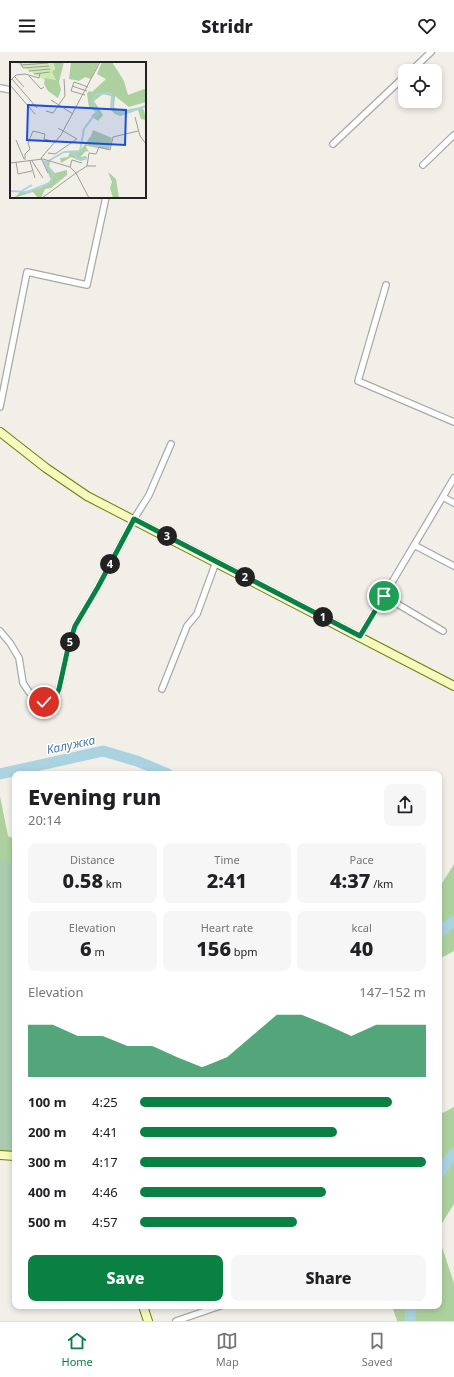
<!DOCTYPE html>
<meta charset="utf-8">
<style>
:root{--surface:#fff;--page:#f6f6f6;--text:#202124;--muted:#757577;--line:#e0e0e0;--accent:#0b8043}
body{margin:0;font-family:"Noto Sans",sans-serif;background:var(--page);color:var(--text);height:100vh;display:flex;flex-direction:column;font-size:15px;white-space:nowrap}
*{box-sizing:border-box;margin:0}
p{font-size:13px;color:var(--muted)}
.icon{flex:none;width:22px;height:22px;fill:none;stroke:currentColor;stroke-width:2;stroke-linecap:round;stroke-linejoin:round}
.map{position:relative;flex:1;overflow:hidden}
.drawer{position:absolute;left:12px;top:719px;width:430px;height:538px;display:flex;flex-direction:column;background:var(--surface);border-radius:8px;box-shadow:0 2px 6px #0003}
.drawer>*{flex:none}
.buttons{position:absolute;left:398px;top:12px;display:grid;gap:8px}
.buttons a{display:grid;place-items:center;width:44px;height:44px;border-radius:8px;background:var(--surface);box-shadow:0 2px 6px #0003;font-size:20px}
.pin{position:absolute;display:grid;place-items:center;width:34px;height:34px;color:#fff;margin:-17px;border:2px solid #fff;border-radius:50%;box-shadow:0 1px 4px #0007}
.km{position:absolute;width:20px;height:20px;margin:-10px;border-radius:50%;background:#222;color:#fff;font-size:11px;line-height:20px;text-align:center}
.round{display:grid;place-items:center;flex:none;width:42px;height:42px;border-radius:8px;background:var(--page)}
.summary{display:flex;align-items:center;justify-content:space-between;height:68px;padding:0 16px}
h1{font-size:22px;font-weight:800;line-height:30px}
.stats{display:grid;grid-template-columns:repeat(3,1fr);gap:6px;height:68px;padding:4px 16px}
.stats div{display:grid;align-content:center;border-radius:8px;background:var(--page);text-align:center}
.stats b{font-size:20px;font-weight:800}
.stats small{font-size:11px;font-weight:400}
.stats p{font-size:11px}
.chart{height:112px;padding:8px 16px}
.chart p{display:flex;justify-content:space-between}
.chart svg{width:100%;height:72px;margin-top:4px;fill:var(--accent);opacity:.7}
.button{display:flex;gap:8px;margin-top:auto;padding:8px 16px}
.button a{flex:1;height:46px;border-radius:8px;background:var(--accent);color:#fff;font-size:16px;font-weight:800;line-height:46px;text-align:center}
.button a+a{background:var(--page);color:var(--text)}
ul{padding:0 16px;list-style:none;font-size:13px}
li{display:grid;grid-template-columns:64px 48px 1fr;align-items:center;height:30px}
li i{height:10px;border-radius:5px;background:var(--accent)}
header{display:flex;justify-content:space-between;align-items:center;height:52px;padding:0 16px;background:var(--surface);font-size:18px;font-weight:800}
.tab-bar{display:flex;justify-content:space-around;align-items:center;height:56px;border-top:1px solid var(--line);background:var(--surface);font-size:11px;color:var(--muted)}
.tab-bar a{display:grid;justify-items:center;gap:2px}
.tab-bar .selected{color:var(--accent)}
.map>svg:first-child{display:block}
.forest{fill:#add19e}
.cemetery{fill:#aacbaf}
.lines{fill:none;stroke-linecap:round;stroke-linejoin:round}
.river{stroke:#aad3df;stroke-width:11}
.street-casing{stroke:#a9a9a9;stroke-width:8}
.secondary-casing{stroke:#707d05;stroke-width:10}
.street{stroke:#fff;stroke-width:5.5}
.secondary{stroke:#f7fabf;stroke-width:8}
.route-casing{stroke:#fff;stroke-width:8}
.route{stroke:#0b8043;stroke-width:5}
.labels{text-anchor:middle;stroke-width:3;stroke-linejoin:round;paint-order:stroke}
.water-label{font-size:12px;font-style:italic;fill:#4a7aab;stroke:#fff}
.inset-river{fill:none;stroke:#aad3df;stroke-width:2}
.inset-road{fill:none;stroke:#9f9d99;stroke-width:1}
.view{fill:#1d4ed8;fill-opacity:0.15;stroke:#1d4ed8;stroke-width:2}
.inset-edge{fill:none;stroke:#222;stroke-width:2}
</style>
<header><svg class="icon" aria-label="menu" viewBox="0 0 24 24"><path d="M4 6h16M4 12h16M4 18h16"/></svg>Stridr<svg class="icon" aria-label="heart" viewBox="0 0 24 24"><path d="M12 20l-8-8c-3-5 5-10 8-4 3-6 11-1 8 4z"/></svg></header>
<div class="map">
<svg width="454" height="1269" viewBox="0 0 454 1269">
<rect width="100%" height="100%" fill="#f2efe9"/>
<path class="forest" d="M 0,744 L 8,784 L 15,787 L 15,828 L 0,821 Z
M 454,812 L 454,899 L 439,907 L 439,836 Z
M 454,1055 L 454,1152 L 439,1176 L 439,1063 Z
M 439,1186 L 454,1231 L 454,1269 L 397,1269 L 392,1254 L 439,1254 Z"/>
<path class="cemetery" d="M 0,807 L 15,815 L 15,1100 L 0,1100 Z"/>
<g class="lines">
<path class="river" d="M 0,722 L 103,699 L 137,709 L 168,722
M 439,880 L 454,869
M 439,1121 L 454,1101
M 410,1269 L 411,1254"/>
<defs>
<path id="street" d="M 411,19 L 431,0
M 0,36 L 11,38
M 333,92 L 405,24
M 423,113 L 454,83
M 386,233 L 358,329 L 454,370
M 0,355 L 27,220 L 87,233 L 106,145
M 443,445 L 454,451
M 414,493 L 454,514
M 384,544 L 443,579
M 0,579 L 10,591 L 19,606 L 23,631 L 29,640 L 39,648 L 44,650 L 49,649 L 55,646 L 59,637 L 68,596 L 75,574 L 98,535 L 134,467 L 149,443 L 171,392
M 360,584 L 454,426
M 162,637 L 187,574 L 197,562 L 216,510
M 176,1269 L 220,1254"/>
<path id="secondary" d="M 0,380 L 46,416 L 87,444 L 454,634
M 0,1103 L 15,1104
M 143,1254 L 148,1269"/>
</defs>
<use href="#street" class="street-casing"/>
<use href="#secondary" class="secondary-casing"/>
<use href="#street" class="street"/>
<use href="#secondary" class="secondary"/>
</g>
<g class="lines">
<defs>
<path id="route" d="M 44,650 L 49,650 L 55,646 L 59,637 L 68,596 L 75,574 L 98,535 L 134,467 L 360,584 L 384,544"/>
</defs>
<use href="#route" class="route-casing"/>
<use href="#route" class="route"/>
</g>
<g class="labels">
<g class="water-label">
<text transform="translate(71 693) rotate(-12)" y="4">Калужка</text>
</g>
</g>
<g transform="translate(10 10)">
<rect width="136" height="136" fill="#f2efe9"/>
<path d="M 5,0 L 43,0 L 46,19 L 34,18 Z" fill="#cdebb0"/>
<path d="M 43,0 L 54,0 L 49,20 L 51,28 L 48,36 L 38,29 L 34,22 L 35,16 L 46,18 L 42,10 L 45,7 ZM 61,0 L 89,0 L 81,17 L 75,15 L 69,19 L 59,17 ZM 92,0 L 102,0 L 114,19 L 118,33 L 134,27 L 136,28 L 136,40 L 119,45 L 105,34 L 104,45 L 110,49 L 131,45 L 134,48 L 136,58 L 131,57 L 128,48 L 110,54 L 105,52 L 100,47 L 101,34 L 93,32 L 84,39 L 93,53 L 88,59 L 81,54 L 86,50 L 79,45 L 77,32 L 79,29 L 82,30 L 96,17 L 87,12 ZM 80,75 L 83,75 L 76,85 L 79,90 L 76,89 L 70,95 L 76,94 L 77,97 L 71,99 L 61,95 L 51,101 L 50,96 L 58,95 L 60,90 L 70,89 ZM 33,98 L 40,100 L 39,105 L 45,111 L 57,108 L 57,113 L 41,126 L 35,127 L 31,136 L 28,136 L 23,130 L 4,136 L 10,130 L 31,126 L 41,118 ZM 98,110 L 106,117 L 109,136 L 103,136 L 100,126 L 102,120 Z" fill="#add19e"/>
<path d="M 83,68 L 102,76 L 99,88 L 77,84 Z" fill="#aacbaf"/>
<path class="inset-river" d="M 63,90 L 67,97 L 77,96M 0,129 L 17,130 L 40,121 L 44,112 L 35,101 L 54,90 L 70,89 L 74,67 L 83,55 L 88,52 L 82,39 L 86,32 L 100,31 L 102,34 L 102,45 L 109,50 L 116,51 L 136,44M 10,130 L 22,123"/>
<path class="inset-road" d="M 10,0 L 13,6 L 39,4M 11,3 L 38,1M 19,9 L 40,7M 24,12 L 40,10M 4,14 L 14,25M 19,14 L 31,27 L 34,25M 2,17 L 27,46M 0,19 L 6,13 L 15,12 L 29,16 L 30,11M 0,23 L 25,52M 62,24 L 77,29M 75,33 L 61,29 L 64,20 L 78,25M 41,38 L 63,52M 36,49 L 43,51 L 55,34 L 54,17M 125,55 L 130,74 L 136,82M 6,78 L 14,97M 38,91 L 45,92 L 67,77 L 48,66M 15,98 L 15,92 L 20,87 L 18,81 L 23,69 L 35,72 L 34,77 L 46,80M 20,99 L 25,116M 22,99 L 33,116M 6,100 L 8,112 L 22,109M 0,101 L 33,97 L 60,105 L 66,111 L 79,136M 77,104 L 79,91 L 86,92 L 89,85 L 100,88 L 103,75 L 128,69M 60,105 L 62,98 L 72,101M 38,111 L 31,96 L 51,73 L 90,0M 32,136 L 66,111 L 77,104 L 86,104"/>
<path class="view" d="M 18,43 L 116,48 L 115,83 L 17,78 Z"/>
<rect width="136" height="136" class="inset-edge"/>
</g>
</svg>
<div class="buttons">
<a><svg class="icon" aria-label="locate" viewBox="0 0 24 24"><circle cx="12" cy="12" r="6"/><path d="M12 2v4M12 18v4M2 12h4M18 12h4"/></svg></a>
</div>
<div class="pin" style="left:384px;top:544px;background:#1e9e55"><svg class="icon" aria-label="arrive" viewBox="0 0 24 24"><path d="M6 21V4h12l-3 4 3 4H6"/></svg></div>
<div class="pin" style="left:44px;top:650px;background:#d93025"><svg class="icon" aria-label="check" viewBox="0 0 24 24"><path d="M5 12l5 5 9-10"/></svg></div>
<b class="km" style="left:323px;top:565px">1</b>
<b class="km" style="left:245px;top:525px">2</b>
<b class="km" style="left:167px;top:484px">3</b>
<b class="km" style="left:110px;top:512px">4</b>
<b class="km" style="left:70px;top:590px">5</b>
<section class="drawer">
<div class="summary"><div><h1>Evening run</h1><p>20:14</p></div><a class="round"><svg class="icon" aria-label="share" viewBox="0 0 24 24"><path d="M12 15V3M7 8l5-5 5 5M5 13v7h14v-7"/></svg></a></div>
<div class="stats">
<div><p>Distance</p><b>0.58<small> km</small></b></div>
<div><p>Time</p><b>2:41</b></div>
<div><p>Pace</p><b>4:37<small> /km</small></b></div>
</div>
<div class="stats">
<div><p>Elevation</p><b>6<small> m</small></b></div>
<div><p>Heart rate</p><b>156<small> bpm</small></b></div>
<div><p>kcal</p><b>40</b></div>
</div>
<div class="chart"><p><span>Elevation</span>147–152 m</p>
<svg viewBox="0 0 160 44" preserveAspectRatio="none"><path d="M0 44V12L10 12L20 19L30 19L40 25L50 25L60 32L70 38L80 32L90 19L100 6L110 6L120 12L130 19L140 12L150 12L160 12V44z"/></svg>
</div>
<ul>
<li><b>100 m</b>4:25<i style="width:88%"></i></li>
<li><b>200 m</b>4:41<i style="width:69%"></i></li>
<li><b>300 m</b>4:17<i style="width:100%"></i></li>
<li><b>400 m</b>4:46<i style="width:65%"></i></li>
<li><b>500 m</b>4:57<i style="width:55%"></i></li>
</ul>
<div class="button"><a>Save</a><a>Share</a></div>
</section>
</div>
<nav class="tab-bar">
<a class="selected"><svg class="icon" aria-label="home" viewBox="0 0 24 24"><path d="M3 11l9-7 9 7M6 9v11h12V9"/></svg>Home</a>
<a><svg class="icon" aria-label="map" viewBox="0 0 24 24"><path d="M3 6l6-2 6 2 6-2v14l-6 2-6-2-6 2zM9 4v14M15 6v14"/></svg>Map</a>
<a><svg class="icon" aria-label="saved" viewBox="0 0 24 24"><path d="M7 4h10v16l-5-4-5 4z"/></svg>Saved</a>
</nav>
